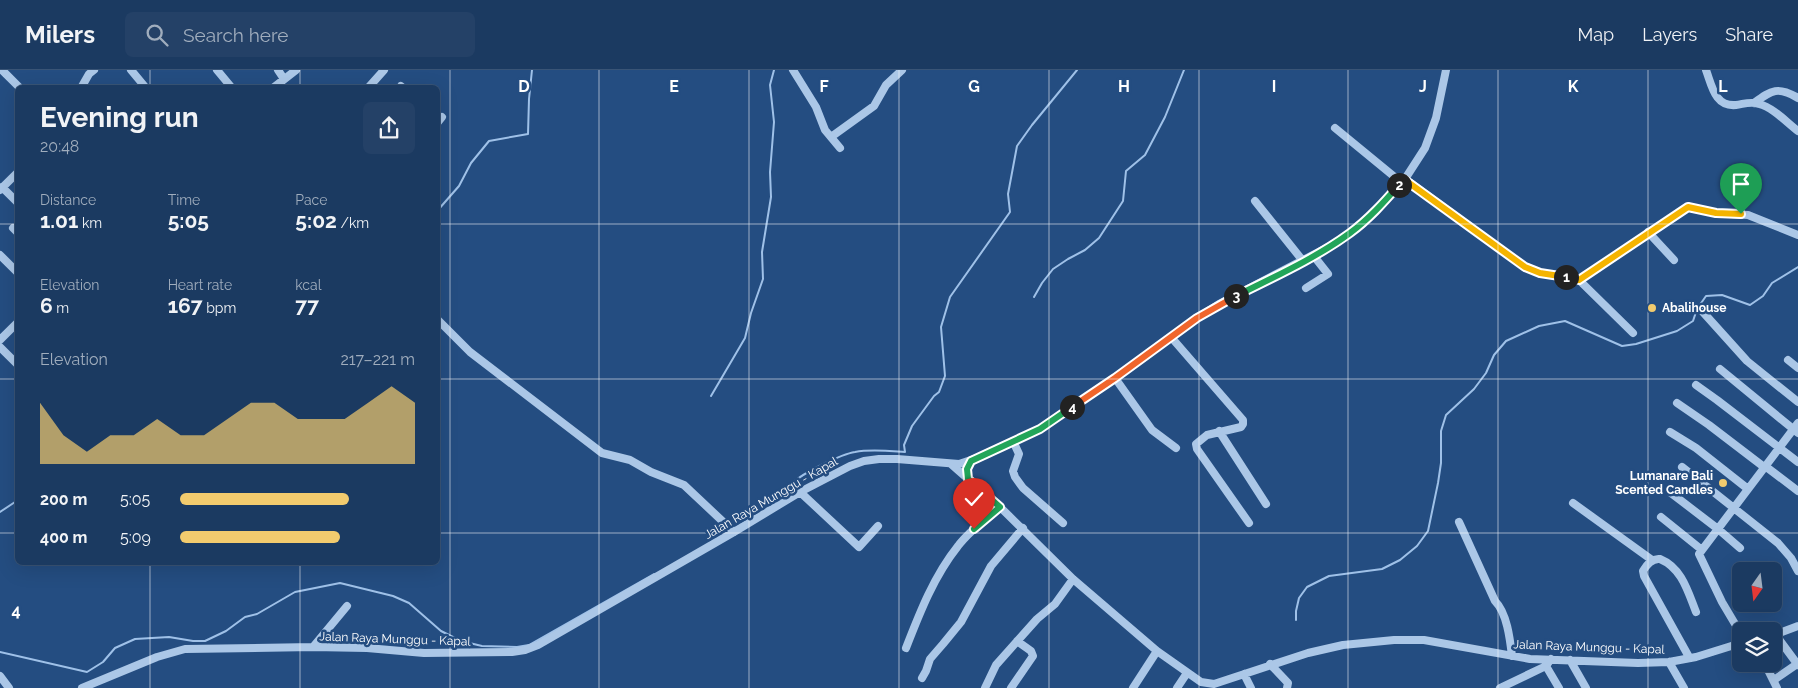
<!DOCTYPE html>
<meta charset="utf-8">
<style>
:root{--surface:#1b3a61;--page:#244167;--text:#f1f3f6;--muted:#a0adbd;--line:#395476;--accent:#f2cb6e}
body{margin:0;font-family:Raleway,sans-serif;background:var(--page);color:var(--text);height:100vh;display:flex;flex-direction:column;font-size:19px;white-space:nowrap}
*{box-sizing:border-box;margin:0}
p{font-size:16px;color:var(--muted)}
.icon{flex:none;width:28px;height:28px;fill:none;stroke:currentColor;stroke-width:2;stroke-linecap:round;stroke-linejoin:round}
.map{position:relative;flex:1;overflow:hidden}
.side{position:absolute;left:15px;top:15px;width:425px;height:480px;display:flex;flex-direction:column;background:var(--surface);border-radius:8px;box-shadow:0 5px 20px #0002,0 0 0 1px var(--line)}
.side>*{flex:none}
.needle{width:32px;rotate:194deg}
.tools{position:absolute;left:1732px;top:492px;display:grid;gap:10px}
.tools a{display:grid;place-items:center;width:50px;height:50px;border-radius:8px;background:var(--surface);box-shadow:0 5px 20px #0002,0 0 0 1px var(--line);font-size:25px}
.pin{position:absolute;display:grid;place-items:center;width:42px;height:42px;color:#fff;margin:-51px -21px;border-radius:50% 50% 50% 0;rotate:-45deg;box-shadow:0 0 5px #0007}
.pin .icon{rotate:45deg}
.km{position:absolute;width:25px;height:25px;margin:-12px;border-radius:50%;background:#222;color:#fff;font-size:14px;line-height:25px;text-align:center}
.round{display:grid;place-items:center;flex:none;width:52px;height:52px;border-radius:8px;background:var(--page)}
.overview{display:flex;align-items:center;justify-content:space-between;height:85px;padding:0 25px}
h1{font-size:28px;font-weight:700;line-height:38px}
.figures{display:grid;grid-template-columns:repeat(3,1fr);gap:8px;height:85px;padding:5px 25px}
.figures div{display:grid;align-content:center}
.figures b{font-size:21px;font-weight:700}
.figures small{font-size:14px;font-weight:400}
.figures p{font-size:14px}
.chart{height:140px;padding:10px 25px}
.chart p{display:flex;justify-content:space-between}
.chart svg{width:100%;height:90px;margin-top:5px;fill:var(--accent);opacity:.7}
ul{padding:0 25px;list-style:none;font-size:16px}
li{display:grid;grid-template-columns:80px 60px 1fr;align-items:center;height:38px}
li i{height:12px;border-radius:6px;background:var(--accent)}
header{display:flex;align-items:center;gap:30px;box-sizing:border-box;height:70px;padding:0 25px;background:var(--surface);border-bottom:1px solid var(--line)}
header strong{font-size:24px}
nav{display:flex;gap:28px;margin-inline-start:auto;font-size:18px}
.search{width:350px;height:45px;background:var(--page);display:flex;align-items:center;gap:12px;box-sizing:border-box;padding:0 18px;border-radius:8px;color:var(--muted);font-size:19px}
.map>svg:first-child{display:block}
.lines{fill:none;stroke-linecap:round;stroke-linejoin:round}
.stream{stroke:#9fc1e8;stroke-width:2}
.minor{stroke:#abc7e7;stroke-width:8}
.split-1-casing{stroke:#fff;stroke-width:10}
.split-2-casing{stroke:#fff;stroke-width:10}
.split-3-casing{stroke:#fff;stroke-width:10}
.split-4-casing{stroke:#fff;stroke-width:10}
.split-5-casing{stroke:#fff;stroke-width:10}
.split-1{stroke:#f5b400;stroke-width:6}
.split-2{stroke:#f5b400;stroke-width:6}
.split-3{stroke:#22a559;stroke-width:6}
.split-4{stroke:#f0652b;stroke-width:6}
.split-5{stroke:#22a559;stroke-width:6}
.grid{fill:none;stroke:#fff;stroke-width:1;stroke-opacity:0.55}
.poi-dot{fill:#f2cb6e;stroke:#244d81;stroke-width:2}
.labels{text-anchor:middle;stroke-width:5;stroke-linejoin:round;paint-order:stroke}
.poi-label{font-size:12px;font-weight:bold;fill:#fff;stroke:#244d81;text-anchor:start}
.street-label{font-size:12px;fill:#fff;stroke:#244d81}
.grid-label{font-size:16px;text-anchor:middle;font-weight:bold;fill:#fff;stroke:#244d81;stroke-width:5;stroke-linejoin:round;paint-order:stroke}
</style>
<header>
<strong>Milers</strong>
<div class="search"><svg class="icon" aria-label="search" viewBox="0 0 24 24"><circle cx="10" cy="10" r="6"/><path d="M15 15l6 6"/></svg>Search here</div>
<nav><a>Map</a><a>Layers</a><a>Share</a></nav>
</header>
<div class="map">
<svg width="1798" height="618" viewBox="0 0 1798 618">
<rect width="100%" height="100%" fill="#244d81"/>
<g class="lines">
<path class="stream" d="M 438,140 L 459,116 L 471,93 L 489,71 L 528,64 L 529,29 L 532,0
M 1034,227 L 1042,213 L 1053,199 L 1068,189 L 1085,180 L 1099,168 L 1123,131 L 1126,101 L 1145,85 L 1165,47 L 1184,0
M 711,326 L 745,268 L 751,243 L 763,209 L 762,182 L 771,127 L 770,102 L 774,52 L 770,15 L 774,0
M 786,426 C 788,422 789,416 793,413 C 802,403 842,384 855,382 C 871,379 889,381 905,382 L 904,375 L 912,356 L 934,326 L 939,322 L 945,306 L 941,257 L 950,227 L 1010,142 L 1008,124 L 1017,76 L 1032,55 L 1077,0
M 0,442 L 18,430
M 1296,550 L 1296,541 L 1299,528 L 1307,517 L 1329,506 L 1382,499 L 1400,490 L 1417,476 L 1428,461 L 1438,413 L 1441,393 L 1441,361 L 1446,345 L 1474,319 L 1486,303 L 1494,285 L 1506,271 L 1539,256 L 1565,251 L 1622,276 L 1636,274 L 1677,261 L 1693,251 L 1697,239 L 1706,226 L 1722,225 L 1750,235 L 1763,226 L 1772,213 L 1798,197
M 0,582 L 87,602 L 103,592 L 115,578 L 135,569 L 169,567 L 193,571 L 205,571 L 226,561 L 245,547 L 257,544 L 295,522 L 340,513 L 393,526 L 409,533 L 441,561 L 461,571 L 482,576 L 517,577 L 529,575 L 654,504"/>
<path class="minor" d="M 2,0 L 20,18
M 131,0 L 146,18
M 217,0 L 232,18
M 278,0 L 284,9
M 793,0 L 816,37 L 825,60 L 840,78
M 1706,0 C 1712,16 1715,37 1736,35 C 1744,34 1751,31 1759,34 C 1774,38 1786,52 1798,61
M 81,18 L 89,4 L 94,0
M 273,18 L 296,0
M 368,18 L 384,0
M 400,18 L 401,16
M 1754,33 C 1772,20 1778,16 1798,28
M 438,52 L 442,47
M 1335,58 L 1402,113
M 831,67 L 874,36 L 886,15 L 902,0
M 1405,109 L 1525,197 L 1540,203 L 1579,210 L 1689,137 L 1716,143 L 1748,145 L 1798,165
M 2,117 L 18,133
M 0,120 L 18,102
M 1255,131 L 1303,191
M 13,158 L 18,163
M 1648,162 L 1674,190
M 0,185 L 18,203
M 1579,210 L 1633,263
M 1306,218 L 1328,204 L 1313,185
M 1702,241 L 1747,291 L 1798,332
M 438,250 L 470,282 L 602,383 L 630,390 L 651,402 L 684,415 L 734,462
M 1171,267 L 1243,350 L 1243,354 L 1241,357 L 1207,365 L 1196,374 L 1197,379 L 1249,453
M 0,270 L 18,252
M 0,277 L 18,295
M 1788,290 L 1798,298
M 1720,299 L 1798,363
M 1115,308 L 1152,360 L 1176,378
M 1696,315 L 1717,330 L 1798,392
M 1677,333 L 1709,355 L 1764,397
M 1219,361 L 1266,434
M 1670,362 L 1696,378 L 1748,419
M 1013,371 L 1019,384 L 1013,401 L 1015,407 L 1023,418 L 1063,453
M 951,394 L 1000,437 L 1073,509 L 1157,581 L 1201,612 L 1214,614 L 1308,583 L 1343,575 L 1394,570 L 1424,570 L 1530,589 L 1638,593 L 1669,592 L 1696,587 L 1741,573
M 1765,396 L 1798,421
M 1682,397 L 1778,473 L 1791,488 L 1798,501
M 800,422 L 859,477 L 878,456
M 1671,423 L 1718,459 L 1740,478
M 1573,433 L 1652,490
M 1661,447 L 1702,480
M 1459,452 L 1495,531 C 1507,543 1510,569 1512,586
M 1741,564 L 1722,532 L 1699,484 L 1798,353
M 1775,564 L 1798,595
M 1774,565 L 1798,556
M 313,577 L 347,536
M 906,578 C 920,542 934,506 958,476 C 969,461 986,449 1000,437
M 1689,587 L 1644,506 L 1643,501 C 1647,494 1652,488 1660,489 C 1682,498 1688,522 1696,542
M 1570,590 L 1586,618
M 1669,592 L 1684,618
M 1270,594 L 1288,613 L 1287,618
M 1765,594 L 1777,618
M 1546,596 L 1559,618
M 1244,604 L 1251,618
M 0,606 L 9,618
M 922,608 L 926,601 L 930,589 L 943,574 L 961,552 L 991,496 L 1023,458
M 1774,610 L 1797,594
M 82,618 L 157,587 L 185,579 L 313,577 L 367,578 L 424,583 L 512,582 L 525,580 L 538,575 L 734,462 L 800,422 L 850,396 L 864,391 L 879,389 L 897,389 L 959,394 L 977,388 L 1040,359 L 1115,308 L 1197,248 L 1219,234 L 1332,175 L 1350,163 L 1373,144 L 1405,109 L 1425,78 L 1436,48 L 1446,0
M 985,618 L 996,595 L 1037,549 L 1055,534 L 1073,509
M 1011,618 L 1033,586 L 1031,581 L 1017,571
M 1133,618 L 1157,581
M 1177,618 L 1187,603
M 1500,618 L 1546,596 L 1551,589"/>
</g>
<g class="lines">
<defs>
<path id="split-1" d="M 1566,207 L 1579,210 L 1688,137 L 1716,143 L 1741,144"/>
<path id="split-2" d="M 1399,115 L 1405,110 L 1525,197 L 1540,203 L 1566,207"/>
<path id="split-3" d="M 1236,226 C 1274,207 1316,188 1350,163 C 1369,149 1384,132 1399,115"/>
<path id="split-4" d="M 1072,337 L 1115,308 L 1197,248 L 1236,226"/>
<path id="split-5" d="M 974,459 L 1000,437 L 968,409 L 967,399 L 971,391 L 1040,359 L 1072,337"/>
</defs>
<use href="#split-1" class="split-1-casing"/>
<use href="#split-2" class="split-2-casing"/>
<use href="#split-3" class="split-3-casing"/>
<use href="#split-4" class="split-4-casing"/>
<use href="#split-5" class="split-5-casing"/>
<use href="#split-1" class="split-1"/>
<use href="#split-2" class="split-2"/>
<use href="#split-3" class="split-3"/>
<use href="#split-4" class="split-4"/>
<use href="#split-5" class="split-5"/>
</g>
<path class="grid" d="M 150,0 L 150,18M 300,0 L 300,18M 450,0 L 450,618M 599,0 L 599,618M 749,0 L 749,618M 899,0 L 899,618M 1049,0 L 1049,618M 1199,0 L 1199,618M 1348,0 L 1348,618M 1498,0 L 1498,618M 1648,0 L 1648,618M 0,154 L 18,154M 438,154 L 1798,154M 0,309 L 18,309M 438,309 L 1798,309M 0,463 L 18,463M 438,463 L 1798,463M 150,492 L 150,618M 300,492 L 300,618"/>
<g class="poi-dot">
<circle cx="1652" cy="238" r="5"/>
<circle cx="1723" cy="413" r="5"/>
</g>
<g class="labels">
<g class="poi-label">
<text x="1662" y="242">Abalihouse</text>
<text x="1713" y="410" text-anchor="end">Lumanare Bali<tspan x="1713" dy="14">Scented Candles</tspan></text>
</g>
<g class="street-label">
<text transform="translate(771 428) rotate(-30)" y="4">Jalan Raya Munggu - Kapal</text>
<text transform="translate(395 569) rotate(2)" y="4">Jalan Raya Munggu - Kapal</text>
<text transform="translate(1589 577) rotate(2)" y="4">Jalan Raya Munggu - Kapal</text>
</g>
</g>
<g class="grid-label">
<text x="524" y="22">D</text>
<text x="674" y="22">E</text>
<text x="824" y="22">F</text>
<text x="974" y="22">G</text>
<text x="1124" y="22">H</text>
<text x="1274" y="22">I</text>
<text x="1423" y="22">J</text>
<text x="1573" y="22">K</text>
<text x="1723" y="22">L</text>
<text x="16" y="546">4</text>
</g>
</svg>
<div class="tools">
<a><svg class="needle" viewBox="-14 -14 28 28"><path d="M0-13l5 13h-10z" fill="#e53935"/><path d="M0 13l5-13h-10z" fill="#a0adbd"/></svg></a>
<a><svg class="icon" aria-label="layers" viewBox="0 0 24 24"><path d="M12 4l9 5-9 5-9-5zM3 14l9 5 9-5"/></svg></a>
</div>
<div class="pin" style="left:1741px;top:144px;background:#1e9e55"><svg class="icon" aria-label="arrive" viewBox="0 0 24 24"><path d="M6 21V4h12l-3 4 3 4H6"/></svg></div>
<div class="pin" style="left:974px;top:459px;background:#d93025"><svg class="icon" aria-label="check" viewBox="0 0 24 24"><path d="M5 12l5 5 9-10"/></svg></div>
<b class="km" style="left:1566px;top:207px">1</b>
<b class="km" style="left:1399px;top:115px">2</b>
<b class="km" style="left:1236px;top:226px">3</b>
<b class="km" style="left:1072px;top:337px">4</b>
<section class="side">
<div class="overview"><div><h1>Evening run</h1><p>20:48</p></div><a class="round"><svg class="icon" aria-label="share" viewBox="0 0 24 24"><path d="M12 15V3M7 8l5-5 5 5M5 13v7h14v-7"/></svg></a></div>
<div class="figures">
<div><p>Distance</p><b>1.01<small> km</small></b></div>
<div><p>Time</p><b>5:05</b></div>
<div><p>Pace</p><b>5:02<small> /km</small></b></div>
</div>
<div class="figures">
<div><p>Elevation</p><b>6<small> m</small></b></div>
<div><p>Heart rate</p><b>167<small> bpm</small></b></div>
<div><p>kcal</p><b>77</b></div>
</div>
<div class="chart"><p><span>Elevation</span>217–221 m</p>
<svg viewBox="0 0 160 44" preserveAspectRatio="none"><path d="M0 44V14L10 30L20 38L30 30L40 30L50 22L60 30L70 30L80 22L90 14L100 14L110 22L120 22L130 22L140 14L150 6L160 14V44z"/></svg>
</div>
<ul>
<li><b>200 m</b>5:05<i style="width:72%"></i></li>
<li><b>400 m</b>5:09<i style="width:68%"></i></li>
</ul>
</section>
</div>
